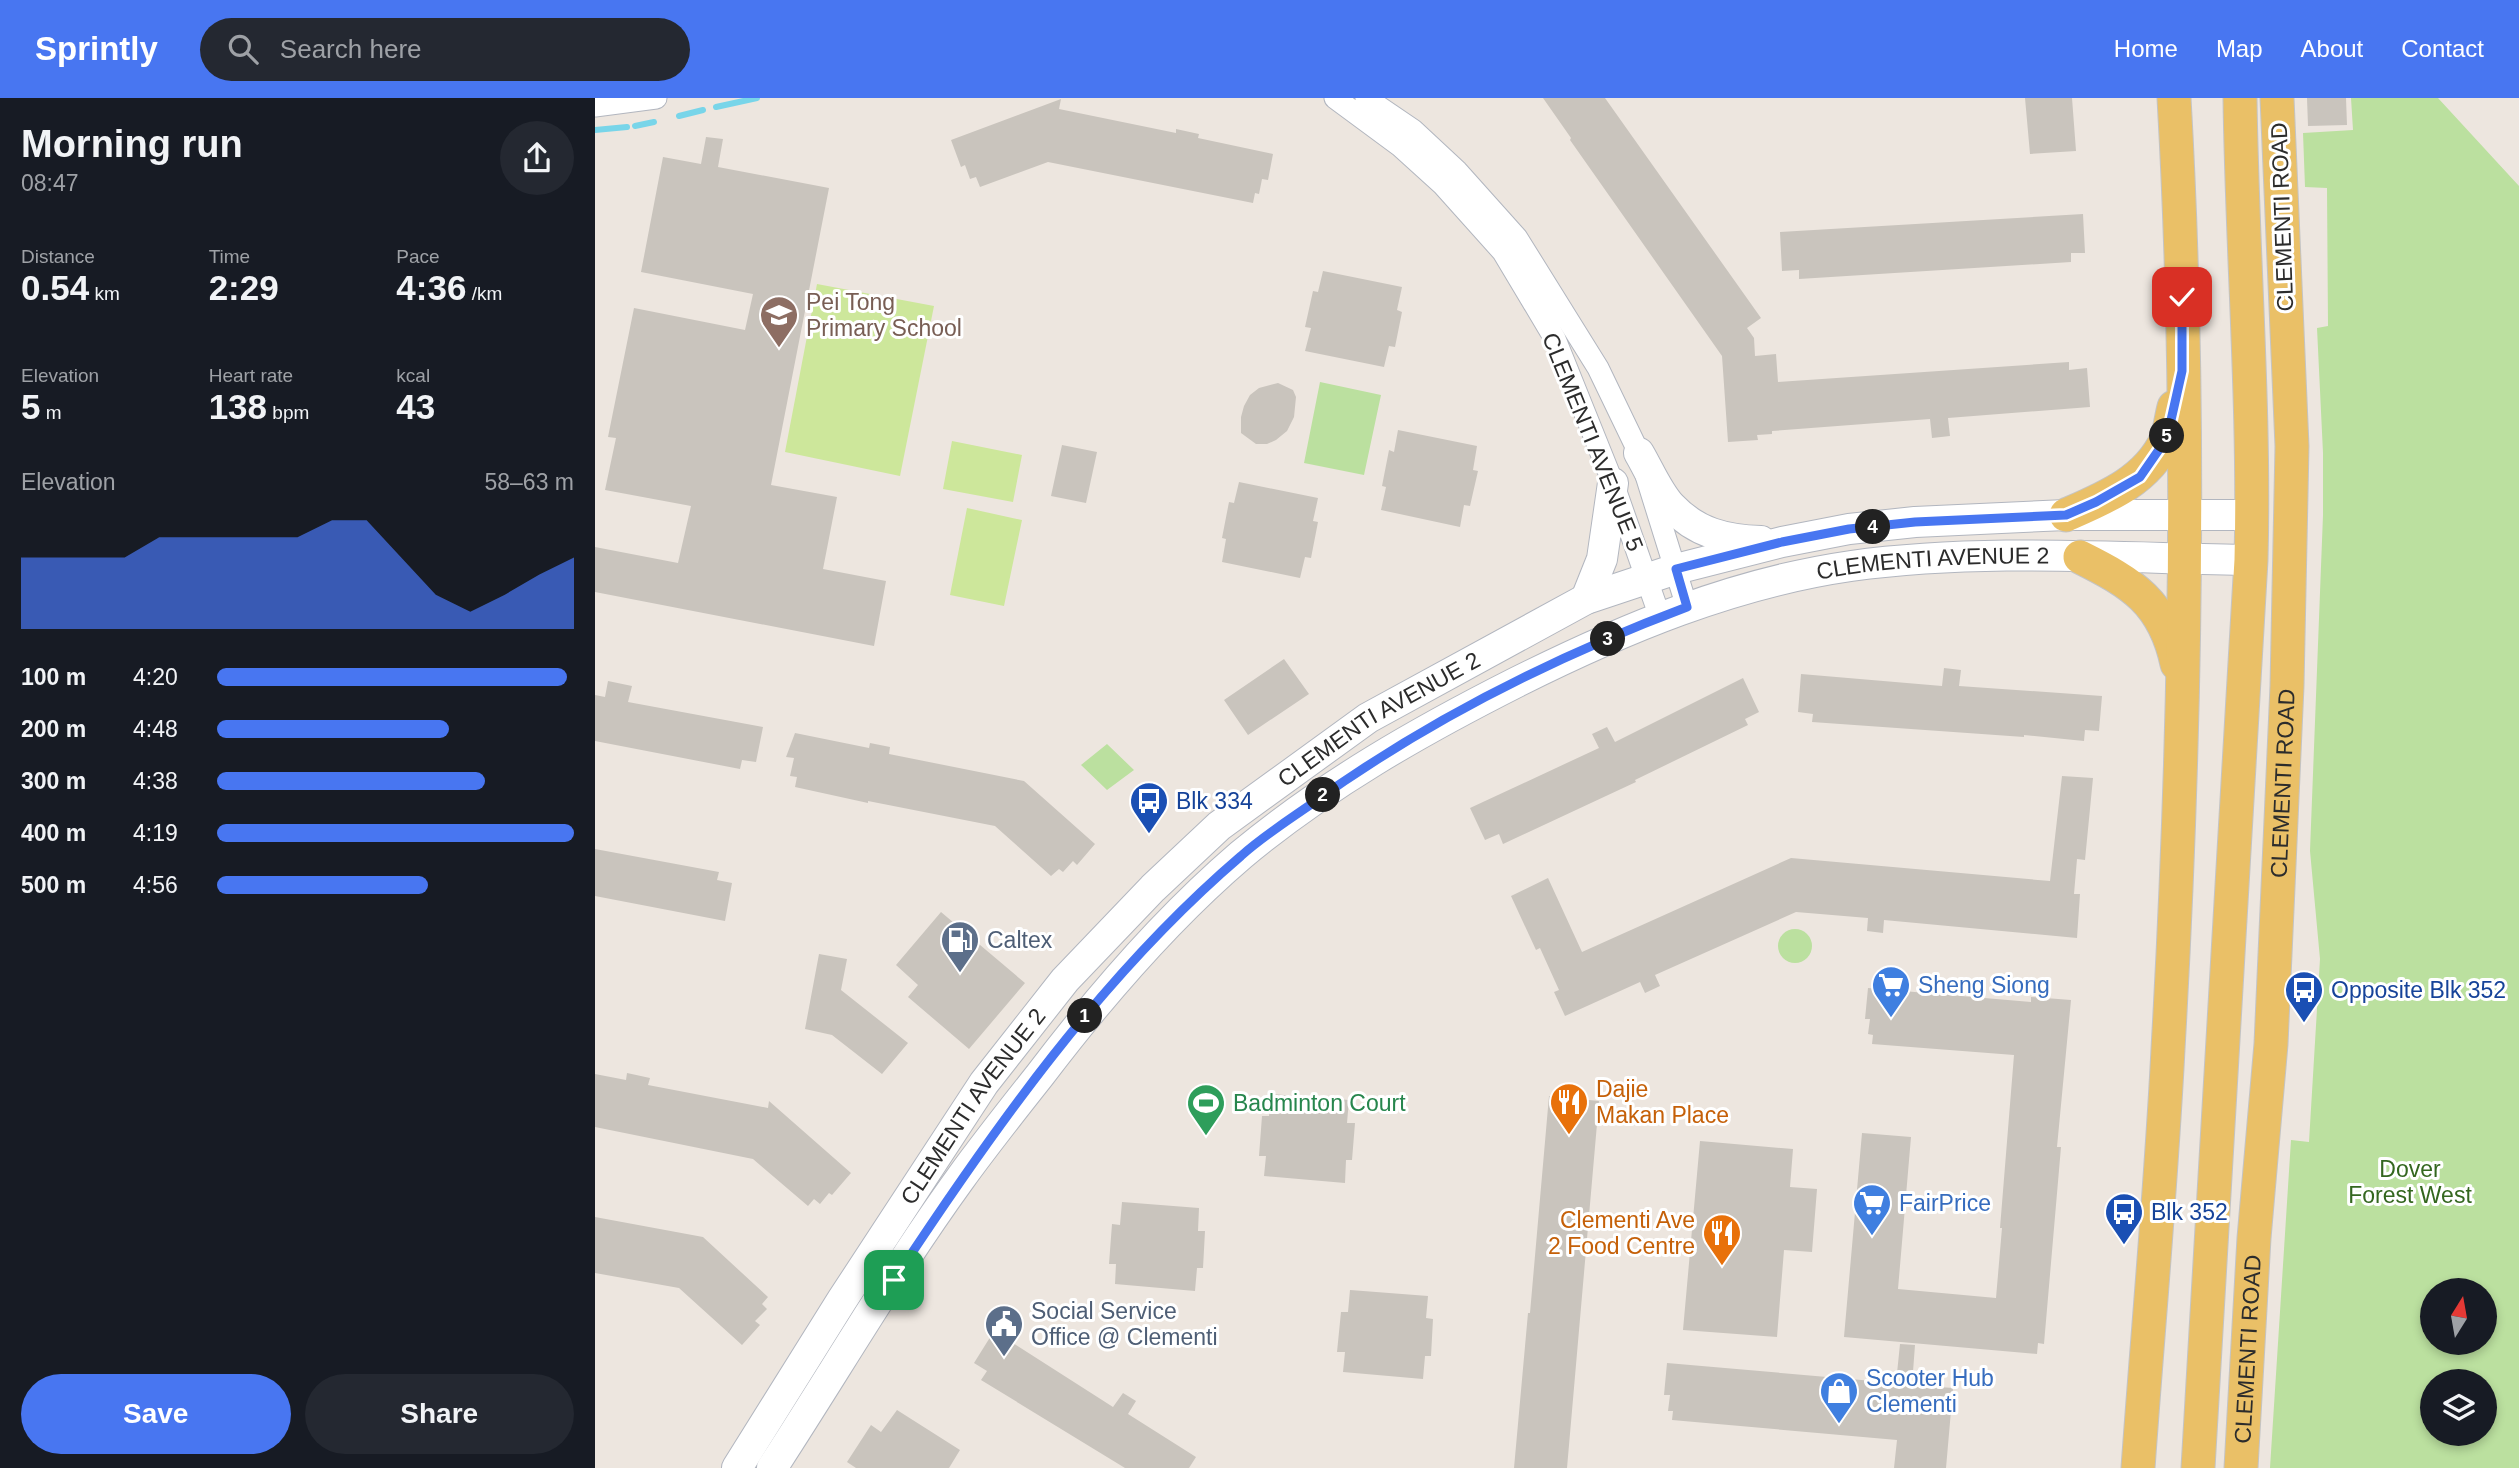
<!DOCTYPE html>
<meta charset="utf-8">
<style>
:root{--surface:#171b24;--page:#242831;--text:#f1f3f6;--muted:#9ea1a6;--accent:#4876f1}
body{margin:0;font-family:Helvetica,sans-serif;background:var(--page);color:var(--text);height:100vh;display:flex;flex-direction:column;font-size:26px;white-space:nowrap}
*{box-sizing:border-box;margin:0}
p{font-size:23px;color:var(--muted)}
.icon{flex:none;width:38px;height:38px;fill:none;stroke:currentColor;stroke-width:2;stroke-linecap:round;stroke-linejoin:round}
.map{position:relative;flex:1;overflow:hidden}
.side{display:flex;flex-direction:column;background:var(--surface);width:595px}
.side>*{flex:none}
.needle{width:46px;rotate:11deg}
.controls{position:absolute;left:1825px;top:1180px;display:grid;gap:14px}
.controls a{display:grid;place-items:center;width:77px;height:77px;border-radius:50%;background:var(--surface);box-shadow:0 4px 10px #0003;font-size:35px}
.pin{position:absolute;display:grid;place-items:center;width:60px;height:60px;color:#fff;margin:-30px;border-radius:14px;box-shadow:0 4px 10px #0006}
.km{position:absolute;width:35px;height:35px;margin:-18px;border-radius:50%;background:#222;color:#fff;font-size:19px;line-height:35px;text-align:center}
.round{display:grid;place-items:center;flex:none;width:74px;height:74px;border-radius:37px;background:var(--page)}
.headline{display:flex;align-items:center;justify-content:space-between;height:119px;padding:0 21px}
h1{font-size:38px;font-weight:800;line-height:52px}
.figures{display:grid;grid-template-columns:repeat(3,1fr);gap:10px;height:119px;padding:7px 21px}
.figures div{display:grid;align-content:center}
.figures b{font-size:35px;font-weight:800}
.figures small{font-size:19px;font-weight:400}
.figures p{font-size:19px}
.chart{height:196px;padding:14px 21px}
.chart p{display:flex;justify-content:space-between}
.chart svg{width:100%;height:126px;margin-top:7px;fill:var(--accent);opacity:.7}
.action{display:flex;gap:14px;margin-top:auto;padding:14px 21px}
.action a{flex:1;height:80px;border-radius:42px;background:var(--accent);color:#fff;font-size:28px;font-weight:800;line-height:80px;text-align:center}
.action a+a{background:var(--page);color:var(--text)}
ul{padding:0 21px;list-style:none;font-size:23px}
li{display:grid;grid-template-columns:112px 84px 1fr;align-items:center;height:52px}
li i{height:18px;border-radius:9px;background:var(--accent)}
header{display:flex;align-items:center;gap:42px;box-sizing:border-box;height:98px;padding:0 35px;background:var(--accent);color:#fff}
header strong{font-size:33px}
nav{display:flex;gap:38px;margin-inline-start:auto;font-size:24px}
.search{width:490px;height:63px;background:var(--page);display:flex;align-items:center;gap:18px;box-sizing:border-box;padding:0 24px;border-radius:38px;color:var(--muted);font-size:26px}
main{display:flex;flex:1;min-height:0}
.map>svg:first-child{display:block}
.green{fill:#bbe09f;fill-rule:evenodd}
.pitch{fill:#cde79b}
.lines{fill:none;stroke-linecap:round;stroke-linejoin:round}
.stream{stroke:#78d5e9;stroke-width:6}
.building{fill:#c9c4bd}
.street-casing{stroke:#b2b6bf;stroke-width:23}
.secondary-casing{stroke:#b2b6bf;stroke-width:32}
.primary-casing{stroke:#c4c4c4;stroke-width:35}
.street{stroke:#fff;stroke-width:21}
.secondary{stroke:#fff;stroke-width:30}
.primary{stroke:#eac067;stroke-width:33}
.route-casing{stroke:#fff;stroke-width:14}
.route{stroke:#4876f1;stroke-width:9}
.labels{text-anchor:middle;stroke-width:6;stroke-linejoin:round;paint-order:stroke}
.street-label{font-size:23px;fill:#2c2c2c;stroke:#fff}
.education-label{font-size:23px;fill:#785e54;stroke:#fff;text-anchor:start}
.transit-label{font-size:23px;fill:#164399;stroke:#fff;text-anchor:start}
.service-label{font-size:23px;fill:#4e5e75;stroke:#fff;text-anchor:start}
.shop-label{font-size:23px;fill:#366cbe;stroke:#fff;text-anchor:start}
.food-label{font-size:23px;fill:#c56008;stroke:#fff;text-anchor:start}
.leisure-label{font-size:23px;fill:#27864d;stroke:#fff;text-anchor:start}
.park-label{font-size:23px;fill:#34671f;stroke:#fff}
</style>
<header>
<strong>Sprintly</strong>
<div class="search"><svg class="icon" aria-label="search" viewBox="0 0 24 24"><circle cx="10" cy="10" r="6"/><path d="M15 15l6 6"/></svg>Search here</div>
<nav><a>Home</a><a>Map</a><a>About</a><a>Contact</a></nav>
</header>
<main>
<section class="side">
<div class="headline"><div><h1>Morning run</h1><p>08:47</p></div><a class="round"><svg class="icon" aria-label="share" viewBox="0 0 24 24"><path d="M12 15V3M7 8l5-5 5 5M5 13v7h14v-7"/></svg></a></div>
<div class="figures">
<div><p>Distance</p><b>0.54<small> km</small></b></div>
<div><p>Time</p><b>2:29</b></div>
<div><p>Pace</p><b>4:36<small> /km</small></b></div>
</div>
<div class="figures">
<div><p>Elevation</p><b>5<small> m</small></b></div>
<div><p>Heart rate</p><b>138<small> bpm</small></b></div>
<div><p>kcal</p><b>43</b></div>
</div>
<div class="chart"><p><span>Elevation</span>58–63 m</p>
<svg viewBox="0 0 160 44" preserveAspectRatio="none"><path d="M0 44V19L10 19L20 19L30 19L40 12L50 12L60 12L70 12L80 12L90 6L100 6L110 19L120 32L130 38L140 32L150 25L160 19V44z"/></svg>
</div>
<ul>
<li><b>100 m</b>4:20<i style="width:98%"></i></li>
<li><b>200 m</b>4:48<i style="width:65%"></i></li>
<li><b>300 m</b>4:38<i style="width:75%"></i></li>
<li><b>400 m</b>4:19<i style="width:100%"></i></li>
<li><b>500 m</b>4:56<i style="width:59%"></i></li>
</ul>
<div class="action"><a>Save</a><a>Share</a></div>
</section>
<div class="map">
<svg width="1924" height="1370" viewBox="0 0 1924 1370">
<rect width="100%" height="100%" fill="#ede6df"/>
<path class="green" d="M 1756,0 L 1843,0 L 1924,88 L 1924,1370 L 1675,1370 L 1696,1042 L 1714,1044 L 1725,861 L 1715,753 L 1728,417 L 1728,355 L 1722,230 L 1733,228 L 1732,90 L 1710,89 L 1708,35 L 1758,32 ZM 1838,1192 L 1890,1192 L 1890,1244 L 1838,1244 ZM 1838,1283 L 1890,1283 L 1890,1335 L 1838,1335 Z
M 725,284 L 786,297 L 769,377 L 709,365 Z
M 512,646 L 539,672 L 512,692 L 486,667 Z
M1183 848a17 17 0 1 1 34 0a17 17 0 1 1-34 0Z"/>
<path class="pitch" d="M 222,186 L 339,208 L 305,378 L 190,354 Z
M 357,343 L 427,357 L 418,404 L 348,391 Z
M 372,410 L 427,422 L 409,508 L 355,497 Z"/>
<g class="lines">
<path class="stream" d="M 121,9 L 162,0
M 84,18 L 108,12
M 40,28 L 59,24
M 0,32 L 32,29"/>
</g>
<path class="building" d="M 948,0 L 1010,0 L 1166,220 L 1152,230 L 1159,240 L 1160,258 L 1181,256 L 1183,284 L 1474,264 L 1474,272 L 1492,270 L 1495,309 L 1353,320 L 1355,338 L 1337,340 L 1335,321 L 1177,333 L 1177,336 L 1162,337 L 1163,342 L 1133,344 L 1127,258 L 975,42 L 976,40 Z
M 1430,0 L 1477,0 L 1481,53 L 1435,56 Z
M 1712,0 L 1751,0 L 1752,27 L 1713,28 Z
M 466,1 L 464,11 L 581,35 L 581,31 L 604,36 L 603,40 L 678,56 L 673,82 L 667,81 L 664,96 L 660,95 L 658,105 L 453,64 L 385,89 L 381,79 L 375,81 L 370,67 L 366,69 L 356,42 Z
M 111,39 L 128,41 L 123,69 L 234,90 L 176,387 L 242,399 L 228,471 L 291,483 L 279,548 L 0,494 L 0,449 L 83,465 L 96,408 L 10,392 L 21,340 L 13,339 L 39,210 L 150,232 L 158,196 L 46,174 L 68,59 L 106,66 Z
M 1488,116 L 1490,155 L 1476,155 L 1476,164 L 1204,181 L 1204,172 L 1187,173 L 1185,134 Z
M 728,173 L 807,189 L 802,212 L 807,214 L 800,249 L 794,248 L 789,269 L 710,253 L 716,230 L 710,229 L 718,193 L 723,194 Z
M 683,285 L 698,292 L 701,299 L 699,319 L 692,333 L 681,342 L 672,346 L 661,346 L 646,335 L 646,319 L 649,308 L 655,297 L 664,290 Z
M 803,332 L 882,348 L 878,372 L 883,373 L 875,408 L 869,407 L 865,429 L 786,412 L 791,389 L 787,388 L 794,352 L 799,354 Z
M 467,347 L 502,354 L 491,405 L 456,398 Z
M 644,384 L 723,400 L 718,423 L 723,424 L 716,460 L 710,459 L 705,480 L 627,464 L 631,441 L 627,440 L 634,404 L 639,405 Z
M 689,561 L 714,596 L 653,637 L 629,602 Z
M 1349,570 L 1366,572 L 1364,588 L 1507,598 L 1504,633 L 1490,632 L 1489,643 L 1429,637 L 1429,639 L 1217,624 L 1218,616 L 1203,614 L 1206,576 L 1347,588 Z
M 1148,580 L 1164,614 L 1150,621 L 1153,627 L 1040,682 L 1041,684 L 908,746 L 904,736 L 890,742 L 875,710 L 1004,650 L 997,636 L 1012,629 L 1020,644 Z
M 13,583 L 37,588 L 33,604 L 168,629 L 161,664 L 147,662 L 145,671 L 0,643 L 0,597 L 10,599 Z
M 200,635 L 274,650 L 275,645 L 295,649 L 294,656 L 429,683 L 500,746 L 482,767 L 478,763 L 468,774 L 464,771 L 456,778 L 400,728 L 273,703 L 273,705 L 200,689 L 202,679 L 195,678 L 199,660 L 191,659 Z
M 1467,678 L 1498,680 L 1490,762 L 1482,761 L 1479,796 L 1485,796 L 1482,840 L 1289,822 L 1288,835 L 1272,833 L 1273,820 L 1201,814 L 1060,877 L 1065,888 L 1050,895 L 1045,884 L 970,918 L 959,894 L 964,892 L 945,850 L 941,852 L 916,798 L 953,780 L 987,854 L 1196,760 L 1455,783 Z
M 0,751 L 124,774 L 122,782 L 137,785 L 130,823 L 0,798 Z
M 346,814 L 430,885 L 374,951 L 313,899 L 323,887 L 301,867 Z
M 224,856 L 252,861 L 246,892 L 313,945 L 287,976 L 237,937 L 210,931 Z
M 1273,890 L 1436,904 L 1436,899 L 1476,902 L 1462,1049 L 1466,1049 L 1449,1246 L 1443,1245 L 1442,1256 L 1249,1239 L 1267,1035 L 1316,1039 L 1303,1191 L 1401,1200 L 1407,1130 L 1405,1130 L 1419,957 L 1277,946 L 1278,937 L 1273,936 L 1275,921 L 1270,921 Z
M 32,975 L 55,980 L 53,987 L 173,1010 L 174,1003 L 256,1075 L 237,1097 L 234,1095 L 225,1106 L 219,1101 L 213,1108 L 158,1061 L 0,1029 L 0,976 L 31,982 Z
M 676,996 L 754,1002 L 752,1025 L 760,1025 L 757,1062 L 751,1062 L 750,1085 L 669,1078 L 671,1058 L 664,1058 L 667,1018 L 674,1018 Z
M 954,998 L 1004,1003 L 972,1370 L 919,1370 L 933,1215 L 935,1215 Z
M 1105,1043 L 1198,1051 L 1195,1089 L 1222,1091 L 1217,1154 L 1189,1152 L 1182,1239 L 1088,1232 Z
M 527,1104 L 604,1110 L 603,1133 L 610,1133 L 608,1170 L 602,1170 L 600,1193 L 520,1186 L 521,1166 L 514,1166 L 517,1126 L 525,1127 Z
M 0,1119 L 108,1139 L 173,1199 L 167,1206 L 172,1211 L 160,1223 L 165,1227 L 147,1247 L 84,1190 L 0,1175 Z
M 755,1192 L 833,1198 L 831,1220 L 838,1221 L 836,1258 L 830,1258 L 828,1281 L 748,1274 L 750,1254 L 742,1254 L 746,1214 L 753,1214 Z
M 399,1233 L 518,1309 L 528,1295 L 541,1303 L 533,1316 L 601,1359 L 594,1370 L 530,1370 L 386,1282 L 392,1273 L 379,1265 Z
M 1305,1246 L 1320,1247 L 1317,1287 L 1358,1290 L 1351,1370 L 1299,1370 L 1302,1342 L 1077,1322 L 1078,1313 L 1073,1313 L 1075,1297 L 1069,1297 L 1072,1265 L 1301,1285 Z
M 302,1312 L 365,1352 L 354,1370 L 261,1370 L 252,1364 L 276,1327 L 286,1334 Z"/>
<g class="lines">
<defs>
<path id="street" d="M 740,0 L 805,48 L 848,87 L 908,154 L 960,241 L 1018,385 L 1065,519
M 771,0 L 818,32 L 862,73 L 922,140 L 1003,270 L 1044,355 L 1092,509
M 0,8 L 61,0"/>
<g id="secondary">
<path d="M 1044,355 C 1054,372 1063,394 1076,408 C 1101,435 1131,442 1166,443"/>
<path d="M 991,501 L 1007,461 L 1018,385"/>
<path id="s1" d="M 142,1370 L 247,1202 L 389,985 L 470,882 L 558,790 L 624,728 L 773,620 L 991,501 L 1081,471 L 1187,444 L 1254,431 L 1320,424 L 1471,417 L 1657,417"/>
<path id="s2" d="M 177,1370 C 239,1275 299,1172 365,1081 C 391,1045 418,1011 445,977 C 505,898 570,822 646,757 C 730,687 825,633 922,584 C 1028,531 1138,485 1256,468 C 1388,450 1523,460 1656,462"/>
</g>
<g id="primary">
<path d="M 1471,417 C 1510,400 1552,383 1571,342 C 1575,332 1576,320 1579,309"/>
<path d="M 1485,459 C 1537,485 1569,504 1582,566"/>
<path d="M 1543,1370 C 1553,1230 1566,1091 1573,951 C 1591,635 1597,316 1579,0"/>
<path d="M 1603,1370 L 1656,462 C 1660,308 1647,154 1645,0"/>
<path id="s3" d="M 1646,1370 L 1659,1140 L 1676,946 L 1692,588 L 1697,348 L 1682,0"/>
</g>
</defs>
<use href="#street" class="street-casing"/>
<use href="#secondary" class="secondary-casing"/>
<use href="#primary" class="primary-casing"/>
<use href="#street" class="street"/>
<use href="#secondary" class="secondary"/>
<use href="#primary" class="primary"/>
</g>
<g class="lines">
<defs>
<path id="route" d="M 299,1182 C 399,1030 507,877 646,758 C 667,739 692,723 715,707 C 830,624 959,559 1092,509 L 1081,471 L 1187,444 L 1254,431 L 1320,424 L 1471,417 L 1501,404 L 1545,379 L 1572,340 L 1587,273 L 1587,199"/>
</defs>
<use href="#route" class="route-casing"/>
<use href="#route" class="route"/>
</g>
<defs>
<symbol id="school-pin" viewBox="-11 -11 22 30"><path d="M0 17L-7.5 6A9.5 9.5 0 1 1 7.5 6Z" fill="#8d6e63" stroke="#fff"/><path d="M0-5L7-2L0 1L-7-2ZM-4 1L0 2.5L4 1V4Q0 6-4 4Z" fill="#fff"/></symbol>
<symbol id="bus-pin" viewBox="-11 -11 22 30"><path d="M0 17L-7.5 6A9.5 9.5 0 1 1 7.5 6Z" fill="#1a4fb4" stroke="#fff"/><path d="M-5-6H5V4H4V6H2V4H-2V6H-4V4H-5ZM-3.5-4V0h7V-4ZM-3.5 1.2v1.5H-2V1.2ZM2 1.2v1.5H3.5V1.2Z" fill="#fff"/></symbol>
<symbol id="fuel-pin" viewBox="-11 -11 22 30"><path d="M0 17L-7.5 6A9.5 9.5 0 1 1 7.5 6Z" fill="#5c6f8a" stroke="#fff"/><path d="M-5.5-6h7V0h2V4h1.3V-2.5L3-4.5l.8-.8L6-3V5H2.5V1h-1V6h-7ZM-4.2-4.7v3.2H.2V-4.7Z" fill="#fff"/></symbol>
<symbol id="supermarket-pin" viewBox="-11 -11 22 30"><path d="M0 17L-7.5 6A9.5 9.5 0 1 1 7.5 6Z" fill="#3f7fe0" stroke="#fff"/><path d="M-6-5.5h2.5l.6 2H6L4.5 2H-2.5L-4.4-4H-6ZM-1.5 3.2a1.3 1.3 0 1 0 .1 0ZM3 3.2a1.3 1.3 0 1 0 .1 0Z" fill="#fff"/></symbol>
<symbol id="restaurant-pin" viewBox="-11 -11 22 30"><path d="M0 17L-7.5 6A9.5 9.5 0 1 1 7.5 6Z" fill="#e8710a" stroke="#fff"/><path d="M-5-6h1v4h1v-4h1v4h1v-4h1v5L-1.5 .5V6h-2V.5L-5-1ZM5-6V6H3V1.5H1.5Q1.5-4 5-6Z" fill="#fff"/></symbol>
<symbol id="stadium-pin" viewBox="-11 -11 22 30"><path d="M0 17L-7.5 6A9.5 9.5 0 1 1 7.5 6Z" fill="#2e9e5b" stroke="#fff"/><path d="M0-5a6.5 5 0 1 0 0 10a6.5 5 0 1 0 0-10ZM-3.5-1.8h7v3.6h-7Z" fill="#fff"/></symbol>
<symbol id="civic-pin" viewBox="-11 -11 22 30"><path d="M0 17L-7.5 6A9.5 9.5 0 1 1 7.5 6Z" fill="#5c6f8a" stroke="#fff"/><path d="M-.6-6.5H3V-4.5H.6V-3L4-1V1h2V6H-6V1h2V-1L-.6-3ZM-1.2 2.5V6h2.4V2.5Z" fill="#fff"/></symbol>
<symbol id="shop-pin" viewBox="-11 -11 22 30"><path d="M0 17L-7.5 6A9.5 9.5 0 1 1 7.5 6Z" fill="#3f7fe0" stroke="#fff"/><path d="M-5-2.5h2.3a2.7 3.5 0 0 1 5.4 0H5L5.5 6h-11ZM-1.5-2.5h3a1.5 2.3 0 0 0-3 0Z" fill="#fff"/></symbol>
</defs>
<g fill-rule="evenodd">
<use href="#school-pin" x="162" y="195" width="44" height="60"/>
<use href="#bus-pin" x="532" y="681" width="44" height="60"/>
<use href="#fuel-pin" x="343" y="820" width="44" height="60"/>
<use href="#supermarket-pin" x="1274" y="865" width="44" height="60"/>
<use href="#bus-pin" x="1687" y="870" width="44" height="60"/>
<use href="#restaurant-pin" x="952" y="982" width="44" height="60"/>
<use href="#stadium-pin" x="589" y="983" width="44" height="60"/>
<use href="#supermarket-pin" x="1255" y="1083" width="44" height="60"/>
<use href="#bus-pin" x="1507" y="1092" width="44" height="60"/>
<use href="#restaurant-pin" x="1105" y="1113" width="44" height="60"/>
<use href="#civic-pin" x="387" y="1204" width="44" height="60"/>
<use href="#shop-pin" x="1222" y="1271" width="44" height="60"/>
</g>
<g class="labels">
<g class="street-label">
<text transform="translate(1687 119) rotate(-92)" y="8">CLEMENTI ROAD</text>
<text transform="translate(998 344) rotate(68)" y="8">CLEMENTI AVENUE 5</text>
<text dy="8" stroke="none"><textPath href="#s2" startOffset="1538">CLEMENTI AVENUE 2</textPath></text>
<text dy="8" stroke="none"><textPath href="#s1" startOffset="999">CLEMENTI AVENUE 2</textPath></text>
<text dy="8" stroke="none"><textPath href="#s3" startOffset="686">CLEMENTI ROAD</textPath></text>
<text dy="8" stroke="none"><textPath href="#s1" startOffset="432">CLEMENTI AVENUE 2</textPath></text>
<text dy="8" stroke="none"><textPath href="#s3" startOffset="119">CLEMENTI ROAD</textPath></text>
</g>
<g class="education-label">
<text x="211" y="212">Pei Tong<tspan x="211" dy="26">Primary School</tspan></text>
</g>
<g class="transit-label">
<text x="581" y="711">Blk 334</text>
<text x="1736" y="900">Opposite Blk 352</text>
<text x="1556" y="1122">Blk 352</text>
</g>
<g class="service-label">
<text x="392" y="850">Caltex</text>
<text x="436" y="1221">Social Service<tspan x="436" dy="26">Office @ Clementi</tspan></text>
</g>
<g class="shop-label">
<text x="1323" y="895">Sheng Siong</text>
<text x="1304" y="1113">FairPrice</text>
<text x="1271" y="1288">Scooter Hub<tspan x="1271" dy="26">Clementi</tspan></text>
</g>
<g class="food-label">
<text x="1001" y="999">Dajie<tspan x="1001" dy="26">Makan Place</tspan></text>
<text x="1100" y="1130" text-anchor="end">Clementi Ave<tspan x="1100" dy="26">2 Food Centre</tspan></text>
</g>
<g class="leisure-label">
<text x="638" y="1013">Badminton Court</text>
</g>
<g class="park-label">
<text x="1815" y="1079">Dover<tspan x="1815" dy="26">Forest West</tspan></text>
</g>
</g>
</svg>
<div class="controls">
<a><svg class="needle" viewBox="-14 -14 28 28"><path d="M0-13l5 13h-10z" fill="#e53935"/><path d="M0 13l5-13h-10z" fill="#9ea1a6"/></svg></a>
<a><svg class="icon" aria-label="layers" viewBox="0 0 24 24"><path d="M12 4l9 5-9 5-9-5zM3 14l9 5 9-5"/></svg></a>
</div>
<div class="pin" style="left:299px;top:1182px;background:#1e9e55"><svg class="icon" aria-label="arrive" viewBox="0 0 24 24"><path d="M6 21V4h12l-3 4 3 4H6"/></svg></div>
<div class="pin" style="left:1587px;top:199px;background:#d93025"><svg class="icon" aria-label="check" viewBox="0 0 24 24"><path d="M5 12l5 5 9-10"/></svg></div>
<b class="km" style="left:490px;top:918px">1</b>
<b class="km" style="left:728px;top:697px">2</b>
<b class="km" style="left:1013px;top:541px">3</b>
<b class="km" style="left:1278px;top:429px">4</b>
<b class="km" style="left:1572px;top:338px">5</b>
</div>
</main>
